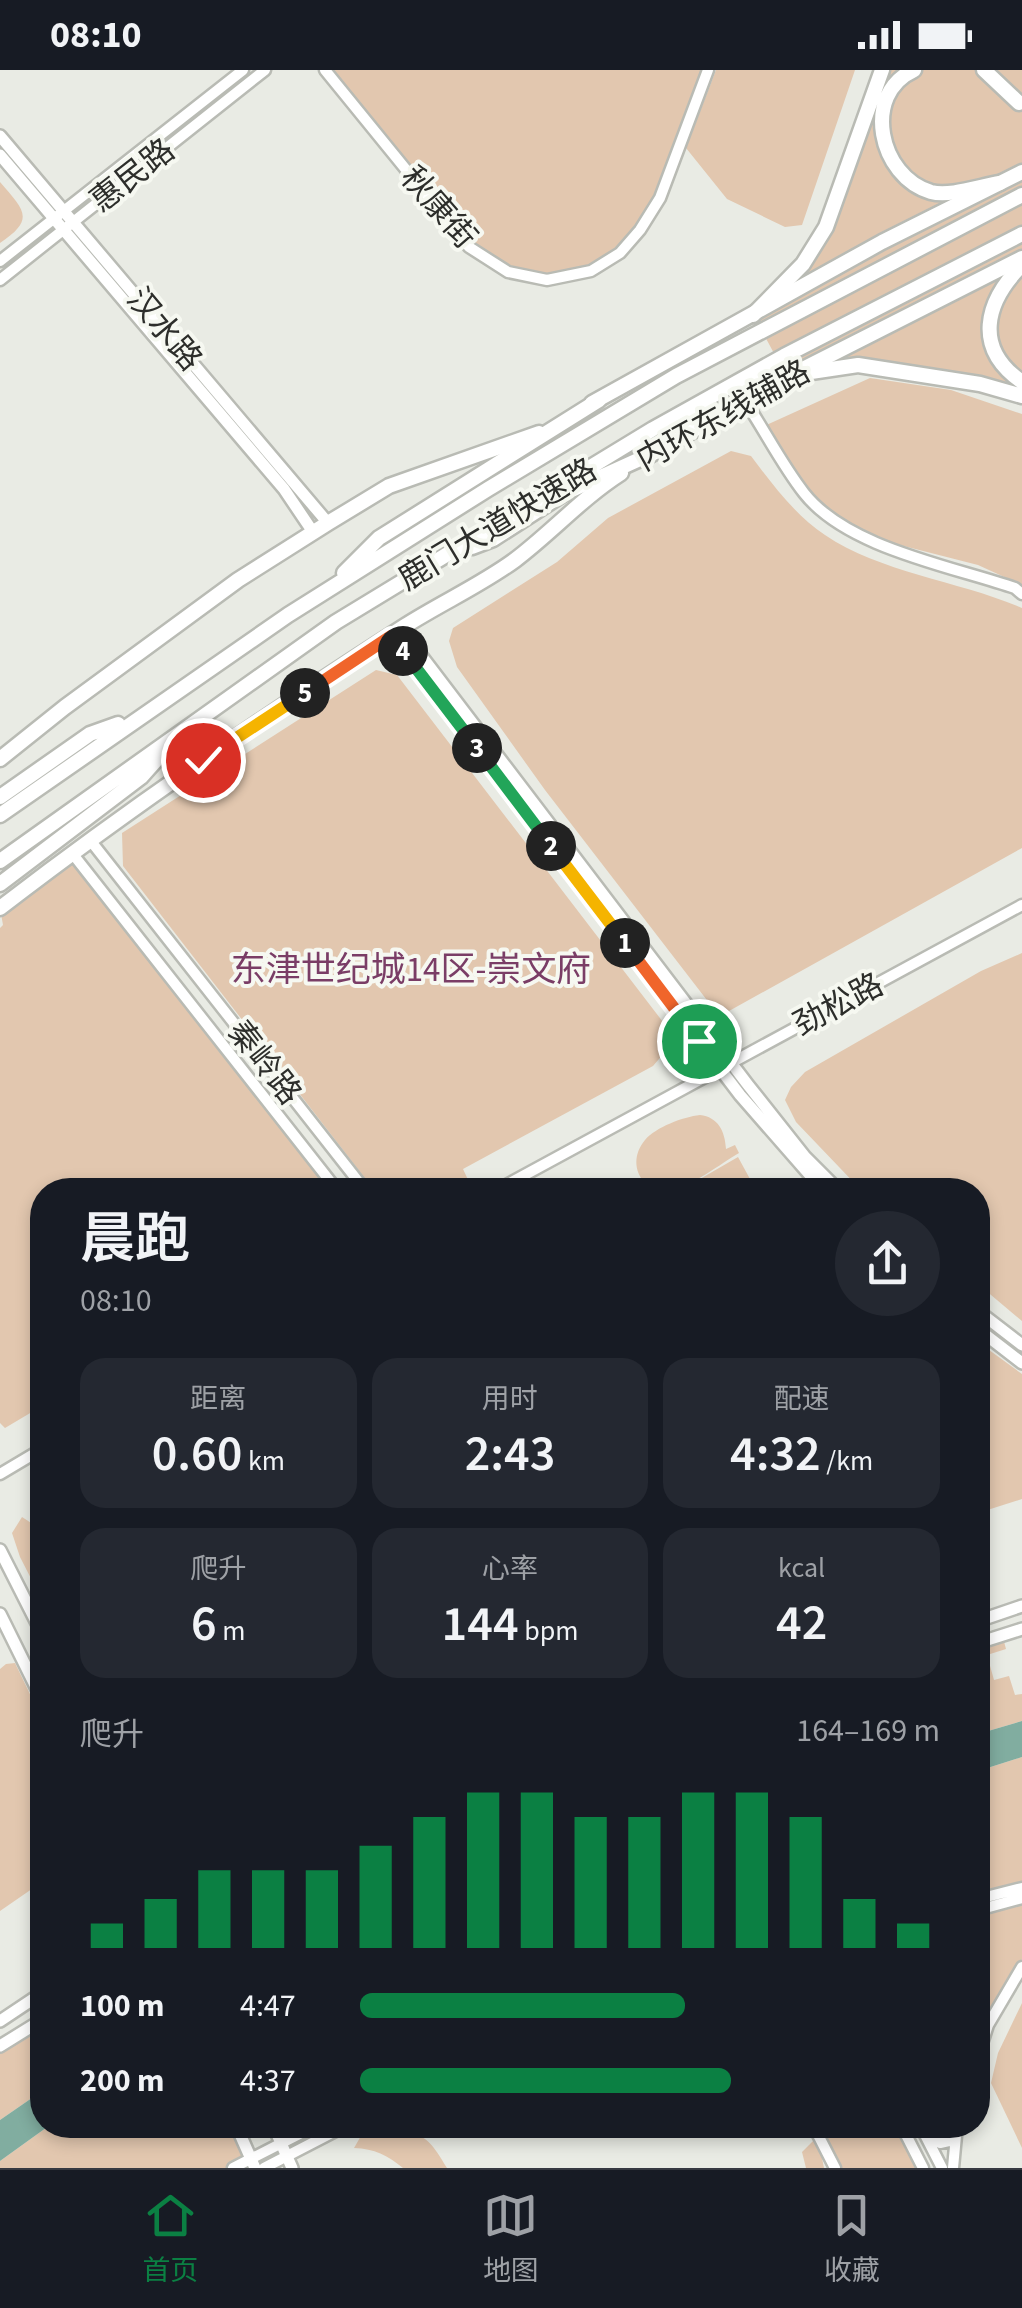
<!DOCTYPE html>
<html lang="zh">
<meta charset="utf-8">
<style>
:root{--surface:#171b24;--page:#242831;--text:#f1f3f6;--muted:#9ea1a6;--line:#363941;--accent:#0b8043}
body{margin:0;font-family:"Source Sans 3","Noto Sans SC",sans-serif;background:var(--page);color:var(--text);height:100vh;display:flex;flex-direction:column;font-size:38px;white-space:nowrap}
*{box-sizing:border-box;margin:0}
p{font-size:32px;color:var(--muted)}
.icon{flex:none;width:55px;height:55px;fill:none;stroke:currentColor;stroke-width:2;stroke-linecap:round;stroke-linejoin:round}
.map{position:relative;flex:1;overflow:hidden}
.details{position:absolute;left:30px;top:1108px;width:960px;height:960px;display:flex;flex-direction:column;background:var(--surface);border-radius:40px;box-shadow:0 5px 15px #0003}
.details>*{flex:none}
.pin{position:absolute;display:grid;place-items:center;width:85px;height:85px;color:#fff;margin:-42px;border:5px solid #fff;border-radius:50%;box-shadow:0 2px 10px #0007}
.km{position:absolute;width:50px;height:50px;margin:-25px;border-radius:50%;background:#222;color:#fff;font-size:28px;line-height:50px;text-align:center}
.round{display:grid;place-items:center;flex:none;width:105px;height:105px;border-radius:52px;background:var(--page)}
.overview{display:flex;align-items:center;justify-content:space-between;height:170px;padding:0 50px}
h1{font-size:55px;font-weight:600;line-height:75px}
.figures{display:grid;grid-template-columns:repeat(3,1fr);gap:15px;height:170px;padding:10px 50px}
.figures div{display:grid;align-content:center;border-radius:25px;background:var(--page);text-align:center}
.figures b{font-size:50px;font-weight:600}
.figures small{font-size:28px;font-weight:400}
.figures p{font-size:28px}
.chart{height:280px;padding:20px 50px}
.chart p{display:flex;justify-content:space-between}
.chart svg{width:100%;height:180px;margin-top:10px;stroke:var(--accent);stroke-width:6}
ul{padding:0 50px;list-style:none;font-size:32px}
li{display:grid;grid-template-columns:160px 120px 1fr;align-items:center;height:75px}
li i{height:25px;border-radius:12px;background:var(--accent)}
.status{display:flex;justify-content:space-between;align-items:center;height:70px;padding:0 50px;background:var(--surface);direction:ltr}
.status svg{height:28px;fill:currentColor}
.dock{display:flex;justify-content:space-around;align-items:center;height:140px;border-top:2px solid var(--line);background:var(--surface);font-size:28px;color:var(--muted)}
.dock a{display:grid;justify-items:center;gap:5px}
.dock .on{color:var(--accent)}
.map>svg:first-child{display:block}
.green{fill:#e2c7af}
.water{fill:#81ada0}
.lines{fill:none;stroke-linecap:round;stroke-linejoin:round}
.tertiary-casing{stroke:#b9bbb4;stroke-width:15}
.secondary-casing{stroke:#b9bbb4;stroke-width:16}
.primary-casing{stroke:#b9bbb4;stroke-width:19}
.trunk-casing{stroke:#b9bbb4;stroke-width:19}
.tertiary{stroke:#fff;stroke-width:10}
.secondary{stroke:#fff;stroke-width:11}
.primary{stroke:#fff;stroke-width:14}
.trunk{stroke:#fff;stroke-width:14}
.split-1-casing{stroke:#fff;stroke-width:20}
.split-2-casing{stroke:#fff;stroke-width:20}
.split-3-casing{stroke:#fff;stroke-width:20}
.split-4-casing{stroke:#fff;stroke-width:20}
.split-5-casing{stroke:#fff;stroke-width:20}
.split-6-casing{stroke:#fff;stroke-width:20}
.split-1{stroke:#f0652b;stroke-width:12}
.split-2{stroke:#f5b400;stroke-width:12}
.split-3{stroke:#22a559;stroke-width:12}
.split-4{stroke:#22a559;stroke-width:12}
.split-5{stroke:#f0652b;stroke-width:12}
.split-6{stroke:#f5b400;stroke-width:12}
.labels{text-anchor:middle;stroke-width:8;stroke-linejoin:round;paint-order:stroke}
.street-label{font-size:32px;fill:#2d2e2b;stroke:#f6f8f1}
.neighbourhood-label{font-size:35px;fill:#7a3d66;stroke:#f6f8f1}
</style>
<div class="status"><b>08:10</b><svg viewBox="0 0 49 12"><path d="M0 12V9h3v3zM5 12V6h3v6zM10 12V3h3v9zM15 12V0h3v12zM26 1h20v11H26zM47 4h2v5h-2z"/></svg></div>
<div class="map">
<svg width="1022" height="2098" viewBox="0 0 1022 2098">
<rect width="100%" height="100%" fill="#e9ebe4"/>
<path class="green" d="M 325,0 L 708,0 L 660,128 L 640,160 L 591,201 L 547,210 L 508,202 L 469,177 Z
M 716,0 L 855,0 L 802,155 L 785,157 L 727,129 L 686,78 Z
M 887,0 L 1022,0 L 1022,319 L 935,299 L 870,291 L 784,302 L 755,248 L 825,169 L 866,70 Z
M 0,112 C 24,140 36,149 0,173 Z
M 870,308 L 951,320 L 1022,344 L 1022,515 L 978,495 L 884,471 L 854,458 L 812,425 L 762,357 Z
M 731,381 L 751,386 C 772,414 795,445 825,465 C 881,503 960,511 1022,538 L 1022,778 L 729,941 L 713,938 L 545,720 L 457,597 L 449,571 L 453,558 L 557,492 L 608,448 Z
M 376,600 L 397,605 L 676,969 L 653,996 L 463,1099 L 470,1114 L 456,1120 L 374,1120 L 123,796 L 122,763 Z
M 72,783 L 337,1120 L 42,1120 L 42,1336 L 5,1358 L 0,1353 L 0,858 L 3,855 L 0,838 Z
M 1022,883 L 1022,1251 L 978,1214 L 978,1120 L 861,1120 L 796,1052 L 785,1030 L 791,1017 L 805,1002 L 981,901 Z
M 700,1045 C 718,1047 725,1061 726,1079 L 735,1075 L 739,1083 C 722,1093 690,1117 672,1120 C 642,1125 625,1094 645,1070 C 656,1057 683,1047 700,1045 Z
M 738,1087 L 750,1109 L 730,1120 L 681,1120 Z
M 978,1272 L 1022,1304 L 1022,1429 L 978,1443 Z
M 22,1447 L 42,1460 L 42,1530 L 20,1487 L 12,1463 Z
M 1002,1564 L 1006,1579 L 987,1585 L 994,1610 L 1009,1606 L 1015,1625 L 1022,1624 L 1022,1651 L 978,1664 L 978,1573 Z
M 15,1593 L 42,1649 L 42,1812 L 0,1841 L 0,1599 L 6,1594 Z
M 1022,1687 L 1022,1818 L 978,1829 L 978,1701 Z
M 1022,1831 L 1022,1889 L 978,1975 L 978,1846 Z
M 1022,1933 L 1022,2078 L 991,2013 L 998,1983 Z
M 42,1950 L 42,2021 L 0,2050 L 0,1976 Z
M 50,2055 L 236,2055 L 251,2087 L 233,2098 L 0,2098 L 0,2091 Z
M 806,2055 L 900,2055 L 921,2098 L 828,2098 L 822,2088 L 824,2098 L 806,2098 L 802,2082 L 814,2070 Z
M 373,2058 C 416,2071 420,2050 447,2098 L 403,2098 C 387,2085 375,2079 354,2078 L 365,2059 Z"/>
<path class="water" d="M 1022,1651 L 1022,1687 L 978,1701 L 978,1664 Z
M 42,2021 L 42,2055 L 50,2055 L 0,2091 L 0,2050 Z"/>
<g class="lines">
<defs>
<path id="tertiary" d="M 325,0 L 469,177 L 508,202 L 547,210 L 591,201 L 620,183 L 640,160 L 660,128 L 708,0
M 0,191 L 243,0
M 0,210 L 265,0
M 745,331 C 765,361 782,395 804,423 C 847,478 951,496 1015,518 L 1022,524
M 90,770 L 365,1120
M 72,783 L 337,1120
M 497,1120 L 1022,835
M 0,1404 L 42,1379
M 978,1829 L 1022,1818
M 978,1840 L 1022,1828
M 978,1986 L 988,1955 L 1022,1897
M 813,2055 L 835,2098
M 901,2055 L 923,2098
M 920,2055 L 942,2098
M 927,2063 L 940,2073 L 949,2071 L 954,2065
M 233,2098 L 317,2055
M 264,2098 L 347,2055
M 953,2098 L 957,2055"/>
<path id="secondary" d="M 0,66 L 328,453
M 0,85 L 284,419 L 313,462
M 401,559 L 748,1015 L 805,1087 L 838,1120
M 391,566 L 740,1025 L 823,1120
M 978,1241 L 1022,1275
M 978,1259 L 1022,1293
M 0,1480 L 42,1563
M 0,1544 L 42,1629
M 978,1551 L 1022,1536
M 978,1573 L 1022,1559
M 0,1951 L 42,1923
M 0,1976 L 42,1950
M 236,2055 L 255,2098
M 273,2055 L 292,2098"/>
<path id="primary" d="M 592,333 L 882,172 L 1022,102
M 643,389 L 791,305 L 1022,188
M 0,689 L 65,637 L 238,510 L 328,453 L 389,416 L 539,363
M 0,838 C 130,738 266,645 405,556 C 441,533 481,515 515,490 C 552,462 582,428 621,403"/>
<path id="trunk" d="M 914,0 C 861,24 879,107 931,122 C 950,127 980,116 1000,113
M 984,0 L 1019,33
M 1022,195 C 985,232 973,278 1022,312
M 753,245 L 803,194 L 826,157 L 882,0
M 791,305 L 858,295 L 980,314 L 1022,326
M 472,477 L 493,469 L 563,424 L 651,384
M 344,503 L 379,468 L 599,330
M 0,727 L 90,664 L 118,654
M 0,745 L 288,545 L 488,419 L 676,306 L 1022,125
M 0,791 L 336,552 L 653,359 L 784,286 L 1022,164
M 0,814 L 141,707 L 166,679"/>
</defs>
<use href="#tertiary" class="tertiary-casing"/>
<use href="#secondary" class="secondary-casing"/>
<use href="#primary" class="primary-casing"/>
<use href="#trunk" class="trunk-casing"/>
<use href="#tertiary" class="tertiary"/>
<use href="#secondary" class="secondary"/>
<use href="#primary" class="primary"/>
<use href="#trunk" class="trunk"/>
</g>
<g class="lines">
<defs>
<path id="split-1" d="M 625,873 L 699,971"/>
<path id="split-2" d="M 551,776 L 625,873"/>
<path id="split-3" d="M 477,678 L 551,776"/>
<path id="split-4" d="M 403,581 L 477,678"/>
<path id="split-5" d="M 305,623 L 391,566 L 403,581"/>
<path id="split-6" d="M 203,690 L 305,623"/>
</defs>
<use href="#split-1" class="split-1-casing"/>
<use href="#split-2" class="split-2-casing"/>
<use href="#split-3" class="split-3-casing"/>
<use href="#split-4" class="split-4-casing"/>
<use href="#split-5" class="split-5-casing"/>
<use href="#split-6" class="split-6-casing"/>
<use href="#split-1" class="split-1"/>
<use href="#split-2" class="split-2"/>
<use href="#split-3" class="split-3"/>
<use href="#split-4" class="split-4"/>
<use href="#split-5" class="split-5"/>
<use href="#split-6" class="split-6"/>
</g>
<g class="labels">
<g class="street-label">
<text transform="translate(132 105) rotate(-38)" y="11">惠民路</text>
<text transform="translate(439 137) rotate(49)" y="11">秋康街</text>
<text transform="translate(165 259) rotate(50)" y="11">汉水路</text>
<text transform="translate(723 345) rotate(-29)" y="11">内环东线辅路</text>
<text transform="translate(497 454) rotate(-31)" y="11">鹿门大道快速路</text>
<text transform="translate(838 934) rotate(-28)" y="11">劲松路</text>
<text transform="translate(265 992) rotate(52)" y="11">秦岭路</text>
</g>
<g class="neighbourhood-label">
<text x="411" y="911">东津世纪城14区-崇文府</text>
</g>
</g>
</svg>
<div class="pin" style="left:699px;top:971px;background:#1e9e55"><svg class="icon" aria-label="arrive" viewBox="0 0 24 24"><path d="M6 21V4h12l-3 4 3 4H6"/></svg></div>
<div class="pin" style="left:203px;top:690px;background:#d93025"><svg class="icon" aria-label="check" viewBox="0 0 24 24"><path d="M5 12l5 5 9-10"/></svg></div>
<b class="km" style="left:625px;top:873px">1</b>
<b class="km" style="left:551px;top:776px">2</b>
<b class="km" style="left:477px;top:678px">3</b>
<b class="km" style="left:403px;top:581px">4</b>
<b class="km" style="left:305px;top:623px">5</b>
<section class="details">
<div class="overview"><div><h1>晨跑</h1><p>08:10</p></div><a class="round"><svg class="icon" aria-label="share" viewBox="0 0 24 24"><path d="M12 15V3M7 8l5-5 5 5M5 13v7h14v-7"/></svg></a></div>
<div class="figures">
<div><p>距离</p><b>0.60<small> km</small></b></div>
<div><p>用时</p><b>2:43</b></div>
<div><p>配速</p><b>4:32<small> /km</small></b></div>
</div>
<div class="figures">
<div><p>爬升</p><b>6<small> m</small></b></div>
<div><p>心率</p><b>144<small> bpm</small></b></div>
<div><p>kcal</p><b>42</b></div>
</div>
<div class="chart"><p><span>爬升</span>164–169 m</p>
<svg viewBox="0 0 160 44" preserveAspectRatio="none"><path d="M5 44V38M15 44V32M25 44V25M35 44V25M45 44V25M55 44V19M65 44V12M75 44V6M85 44V6M95 44V12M105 44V12M115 44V6M125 44V6M135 44V12M145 44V32M155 44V38"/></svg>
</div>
<ul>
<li><b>100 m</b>4:47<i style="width:56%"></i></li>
<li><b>200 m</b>4:37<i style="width:64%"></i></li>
</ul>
</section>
</div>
<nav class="dock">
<a class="on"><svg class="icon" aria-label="home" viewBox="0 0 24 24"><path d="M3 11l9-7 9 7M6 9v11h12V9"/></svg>首页</a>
<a><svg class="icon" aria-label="map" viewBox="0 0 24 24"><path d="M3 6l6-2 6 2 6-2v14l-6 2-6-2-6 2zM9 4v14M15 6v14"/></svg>地图</a>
<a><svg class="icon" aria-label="saved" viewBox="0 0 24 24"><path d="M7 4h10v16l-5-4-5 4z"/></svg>收藏</a>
</nav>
